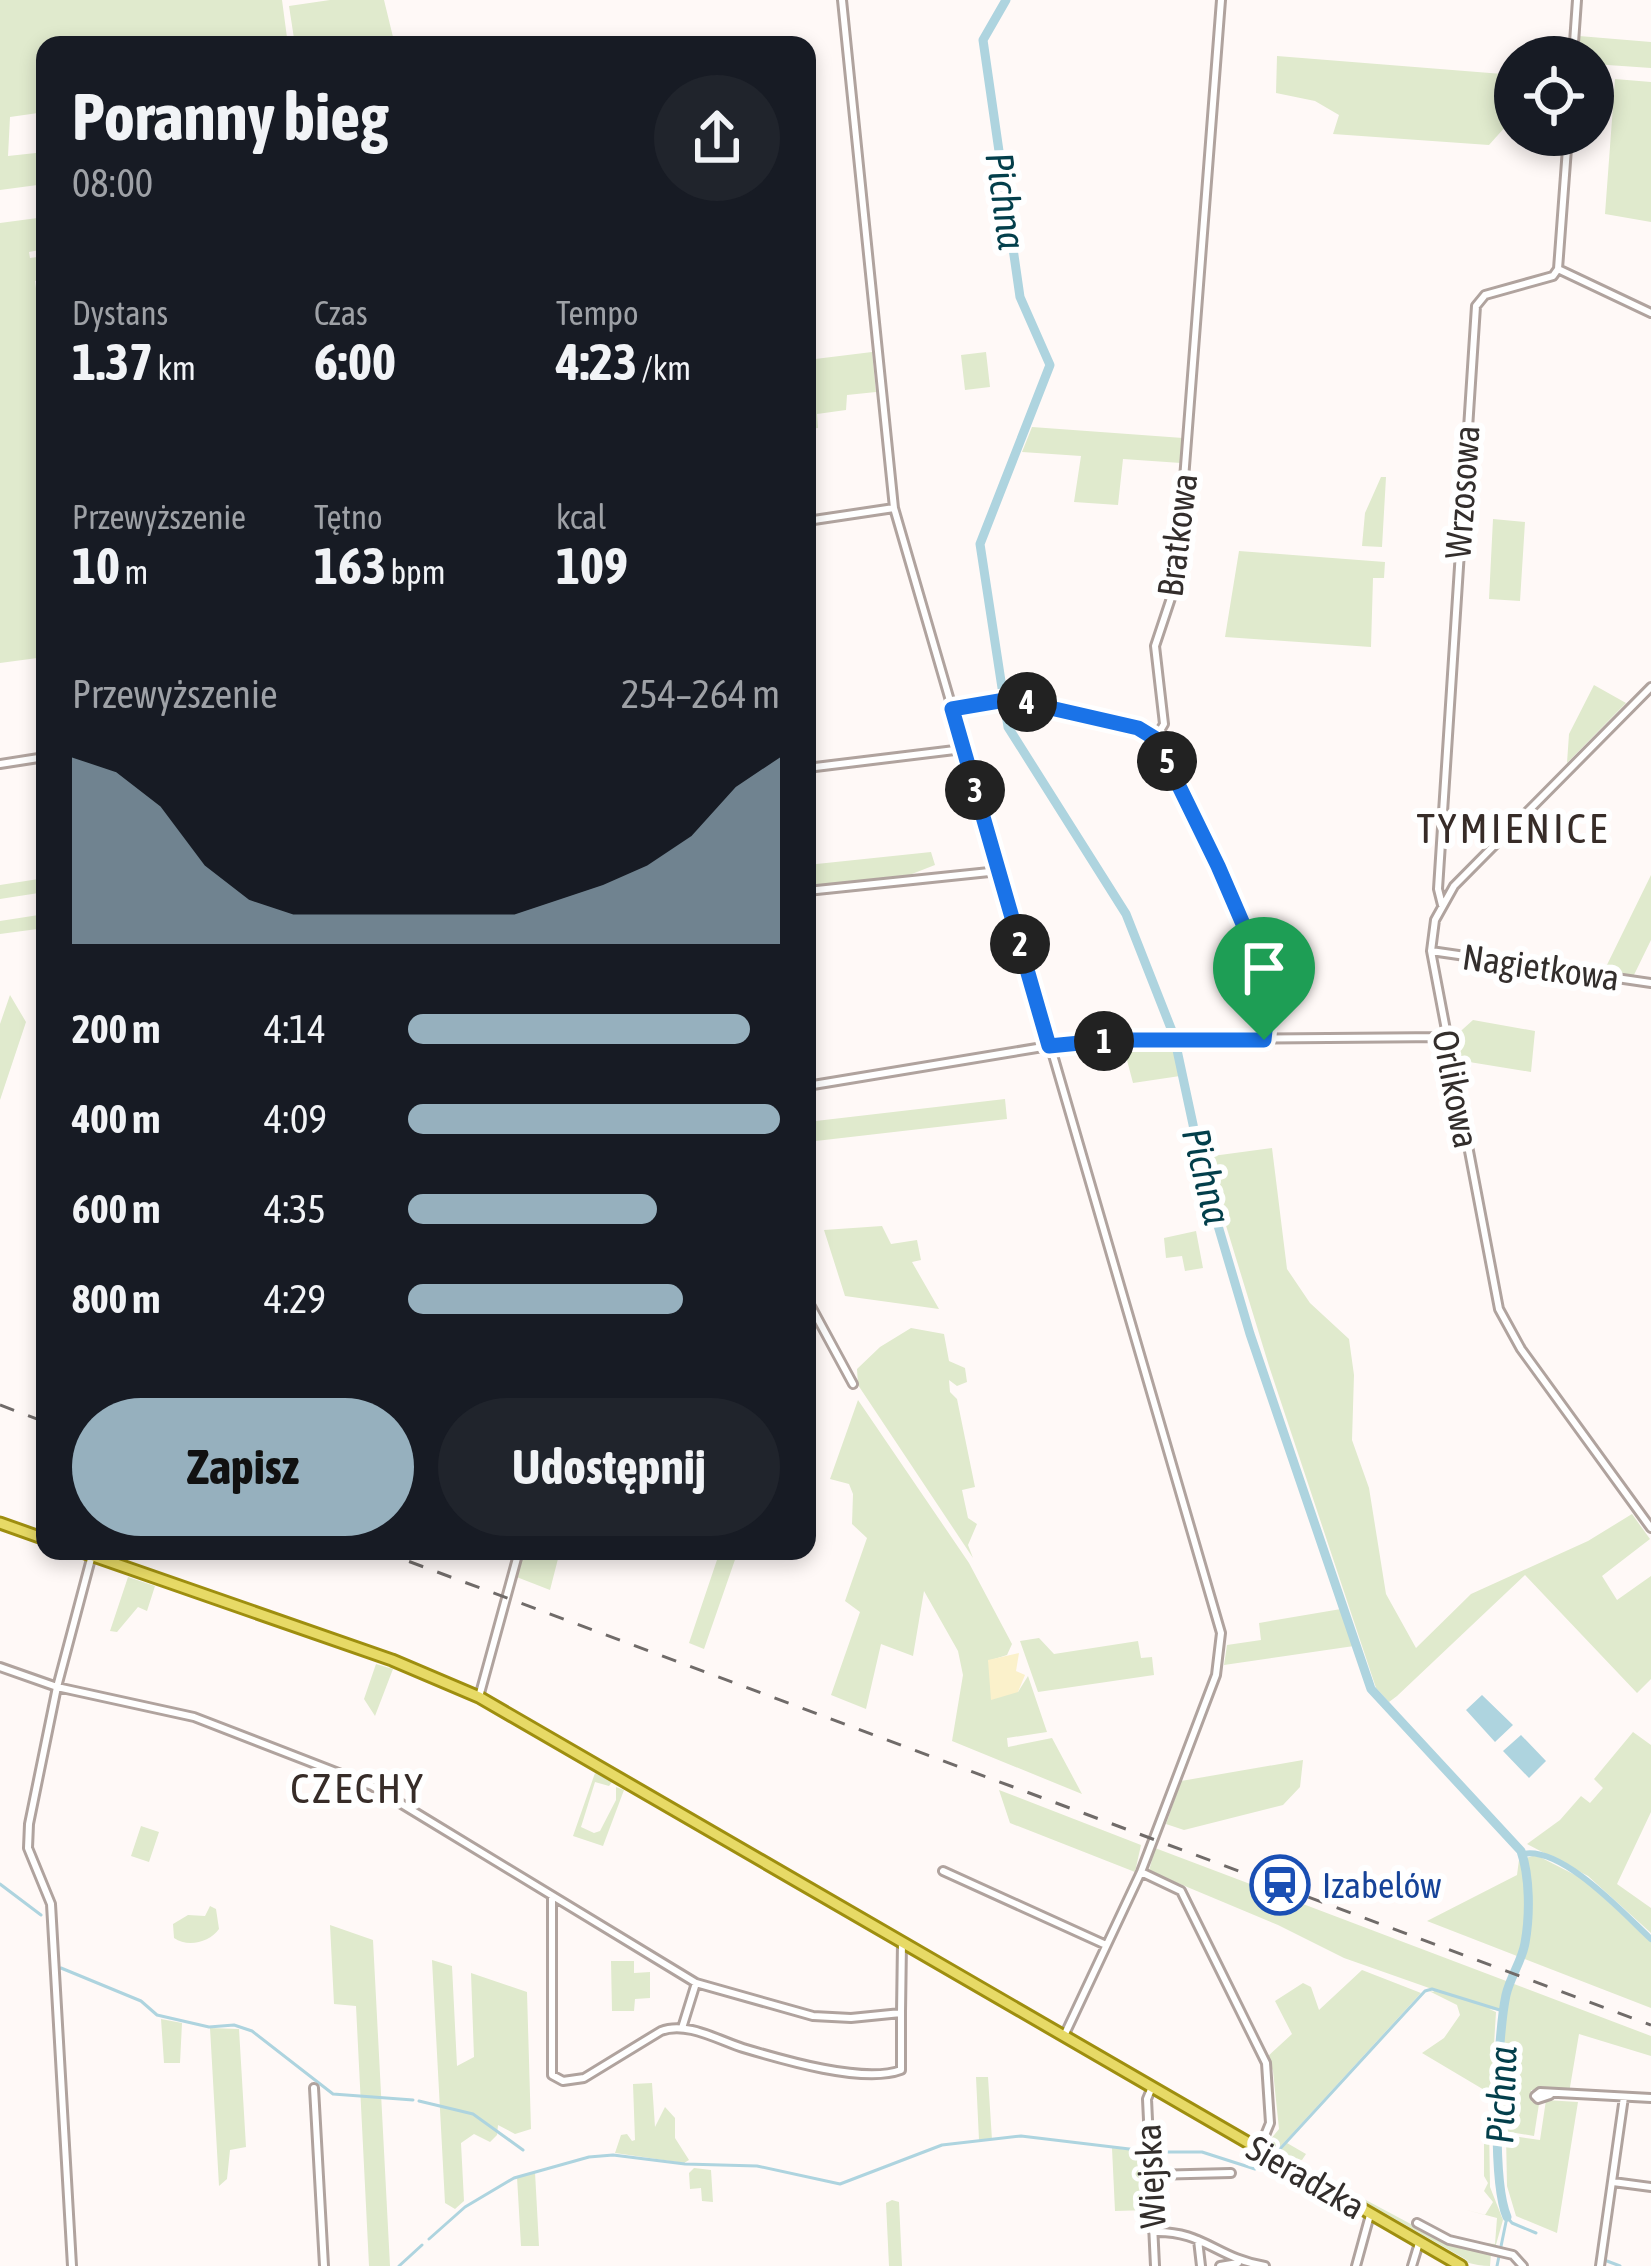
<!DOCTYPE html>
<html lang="pl">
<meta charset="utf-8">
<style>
:root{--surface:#171b24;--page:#20242c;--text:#f1f3f6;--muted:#9ea1a6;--accent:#96b0be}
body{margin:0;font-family:"Asap Condensed",sans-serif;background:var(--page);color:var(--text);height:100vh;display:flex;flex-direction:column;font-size:45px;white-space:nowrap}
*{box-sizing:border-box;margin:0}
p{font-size:39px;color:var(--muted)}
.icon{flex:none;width:66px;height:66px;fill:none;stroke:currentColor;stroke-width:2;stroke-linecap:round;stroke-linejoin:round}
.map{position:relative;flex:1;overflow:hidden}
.sheet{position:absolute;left:36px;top:36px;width:780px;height:1524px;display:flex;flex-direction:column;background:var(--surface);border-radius:24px;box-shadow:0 6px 18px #0003}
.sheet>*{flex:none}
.buttons{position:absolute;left:1494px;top:36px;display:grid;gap:24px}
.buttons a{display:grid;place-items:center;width:120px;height:120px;border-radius:50%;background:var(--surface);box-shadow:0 6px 18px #0003;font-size:60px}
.pin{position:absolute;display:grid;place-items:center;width:102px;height:102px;color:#fff;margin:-123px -51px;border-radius:50% 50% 50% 0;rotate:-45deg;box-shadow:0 0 12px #0007}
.pin .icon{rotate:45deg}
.km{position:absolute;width:60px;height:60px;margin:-30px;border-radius:50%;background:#222;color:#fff;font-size:33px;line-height:60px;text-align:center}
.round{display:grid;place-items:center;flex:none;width:126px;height:126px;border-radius:63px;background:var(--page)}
.summary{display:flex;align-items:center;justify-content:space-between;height:204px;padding:0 36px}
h1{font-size:66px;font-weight:700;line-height:90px}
.metrics{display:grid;grid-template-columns:repeat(3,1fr);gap:18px;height:204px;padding:12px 36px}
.metrics div{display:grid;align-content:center}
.metrics b{font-size:51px;font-weight:700}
.metrics small{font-size:33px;font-weight:400}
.metrics p{font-size:33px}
.chart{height:336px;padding:24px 36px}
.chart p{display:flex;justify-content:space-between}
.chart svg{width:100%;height:216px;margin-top:12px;fill:var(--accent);opacity:.7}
.primary-button{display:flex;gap:24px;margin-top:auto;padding:24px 36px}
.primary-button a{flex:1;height:138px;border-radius:72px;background:var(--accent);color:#111;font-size:48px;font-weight:700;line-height:138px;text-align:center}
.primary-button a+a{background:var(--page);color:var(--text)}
ul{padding:0 36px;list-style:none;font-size:39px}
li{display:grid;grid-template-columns:192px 144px 1fr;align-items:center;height:90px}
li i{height:30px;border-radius:15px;background:var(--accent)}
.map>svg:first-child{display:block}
.green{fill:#e0eacd}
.sand{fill:#fbf1cb}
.water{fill:#aed4df}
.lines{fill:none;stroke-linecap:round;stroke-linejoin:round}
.stream{stroke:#aed4df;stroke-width:3}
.canal{stroke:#aed4df;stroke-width:6}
.river{stroke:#aed4df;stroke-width:9}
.minor-casing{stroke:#b0a39e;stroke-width:12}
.major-casing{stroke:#9e8e0f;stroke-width:15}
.minor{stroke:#fff;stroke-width:6}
.major{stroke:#e7da66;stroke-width:9}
.rail{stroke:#706b69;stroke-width:3;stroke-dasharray:15 15;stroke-linecap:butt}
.route-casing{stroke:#fff;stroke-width:24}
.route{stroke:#1a73e8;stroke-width:15}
.labels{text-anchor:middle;stroke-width:12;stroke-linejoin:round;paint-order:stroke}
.street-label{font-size:36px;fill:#332e2c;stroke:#fff}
.transit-label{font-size:36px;fill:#164399;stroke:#fff;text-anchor:start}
.water-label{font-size:39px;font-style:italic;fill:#033f4b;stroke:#fff}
.quarter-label{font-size:42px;letter-spacing:3px;fill:#372c28;stroke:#fff}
</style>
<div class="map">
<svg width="1651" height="2266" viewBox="0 0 1651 2266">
<rect width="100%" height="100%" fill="#fff9f7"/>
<path class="green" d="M 0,0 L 282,0 L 288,45 L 45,45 L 45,112 L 10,117 L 8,156 L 45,152 L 45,184 L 0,190 Z
M 330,0 L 384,0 L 393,37 L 352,45 L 295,45 L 289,6 Z
M 1579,36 L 1651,42 L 1651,68 L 1593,64 L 1593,57 L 1578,57 Z
M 1277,56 L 1515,75 L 1515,116 L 1489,145 L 1333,134 L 1339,115 L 1315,101 L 1276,93 Z
M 1615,79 L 1651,82 L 1651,222 L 1605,214 Z
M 45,217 L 45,249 L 29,252 L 30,258 L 45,256 L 45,279 L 35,281 L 45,356 L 45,657 L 0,663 L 0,223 Z
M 872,352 L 876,392 L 847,395 L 846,410 L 817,414 L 818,428 L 807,429 L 807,360 Z
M 986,352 L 990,387 L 965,390 L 961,355 Z
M 1032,427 L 1183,438 L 1181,463 L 1123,459 L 1118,505 L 1074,502 L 1081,456 L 1022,452 Z
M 1381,477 L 1386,477 L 1382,547 L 1362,546 L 1365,513 Z
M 1493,519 L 1525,522 L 1520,601 L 1489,599 Z
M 1239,551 L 1385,562 L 1384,578 L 1373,578 L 1371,647 L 1225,637 Z
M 1594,685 L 1626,703 L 1567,763 L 1569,734 Z
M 931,852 L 935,865 L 899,879 L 807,889 L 807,865 Z
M 1651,875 L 1651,940 L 1633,977 L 1603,973 Z
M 45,878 L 45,892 L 0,899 L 0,885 Z
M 45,914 L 45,928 L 0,934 L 0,921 Z
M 10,995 L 26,1022 L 0,1100 L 0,1024 Z
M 1473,1020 L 1535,1031 L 1531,1072 L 1457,1060 L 1453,1038 Z
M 1172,1044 L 1180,1076 L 1133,1083 L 1123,1045 Z
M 1005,1099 L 1007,1119 L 807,1142 L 807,1122 Z
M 1272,1148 L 1287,1269 L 1310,1303 L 1349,1339 L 1354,1375 L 1352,1440 L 1369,1488 L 1386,1594 L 1416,1648 L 1471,1594 L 1588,1541 L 1632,1514 L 1650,1539 L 1602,1576 L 1617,1600 L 1651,1576 L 1651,1679 L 1637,1693 L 1525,1575 L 1397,1696 L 1389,1702 L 1376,1688 L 1269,1366 L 1205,1157 Z
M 882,1226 L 891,1244 L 917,1240 L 921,1260 L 912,1262 L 939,1309 L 845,1296 L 824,1230 Z
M 1196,1231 L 1203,1268 L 1185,1271 L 1182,1256 L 1166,1258 L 1164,1238 Z
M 911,1328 L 944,1334 L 949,1361 L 965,1368 L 967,1382 L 957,1386 L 949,1380 L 950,1392 L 957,1399 L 975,1487 L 962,1490 L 968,1518 L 977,1524 L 968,1545 L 973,1558 L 858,1385 L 857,1369 L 880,1347 Z
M 858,1400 L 969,1563 L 1012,1644 L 1007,1655 L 988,1661 L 1018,1692 L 1028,1676 L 1047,1732 L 1007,1738 L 1008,1747 L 1052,1738 L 1082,1794 L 952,1741 L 963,1675 L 958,1651 L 924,1591 L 913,1656 L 881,1644 L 866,1709 L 831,1695 L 860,1612 L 845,1601 L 867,1538 L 852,1524 L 853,1494 L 849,1484 L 830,1479 Z
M 522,1551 L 560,1551 L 550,1590 L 514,1576 Z
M 720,1551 L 738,1551 L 704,1649 L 689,1643 Z
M 128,1577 L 155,1586 L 147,1611 L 138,1607 L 117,1632 L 110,1631 Z
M 1341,1609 L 1354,1646 L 1224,1665 L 1227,1645 L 1261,1640 L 1259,1623 Z
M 1039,1638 L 1054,1654 L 1138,1641 L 1141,1658 L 1152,1657 L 1154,1675 L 1038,1692 L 1020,1641 Z
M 376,1664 L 393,1669 L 375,1716 L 364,1699 Z
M 1633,1732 L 1651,1745 L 1651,1812 L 1617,1884 L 1651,1908 L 1651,1933 L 1588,1876 L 1527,1844 L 1560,1820 L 1581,1796 L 1590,1803 L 1603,1788 L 1594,1779 Z
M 1303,1760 L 1300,1787 L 1283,1805 L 1184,1830 L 1166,1824 L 1181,1781 Z
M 595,1773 L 612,1782 L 609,1786 L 595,1782 L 581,1827 L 594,1833 L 600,1831 L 616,1800 L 616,1787 L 624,1790 L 603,1846 L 573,1836 Z
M 999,1790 L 1141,1845 L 1135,1872 L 1010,1823 Z
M 141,1826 L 159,1832 L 149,1862 L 131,1856 Z
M 1155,1848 L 1651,2036 L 1651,2056 L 1579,2034 L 1569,2093 L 1531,2090 L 1531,2101 L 1539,2104 L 1534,2136 L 1498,2130 L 1503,2011 L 1489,2009 L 1496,2012 L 1491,2094 L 1422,2053 L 1444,2038 L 1460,2015 L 1457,2005 L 1429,1991 L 1434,1992 L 1432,1989 L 1344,1958 L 1278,1925 L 1149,1871 Z
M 1536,1855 L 1583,1879 L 1651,1941 L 1651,2008 L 1427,1921 L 1517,1875 L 1519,1860 Z
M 210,1906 L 216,1909 L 219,1929 C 210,1942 188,1948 174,1938 L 173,1924 L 188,1915 L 205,1916 Z
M 330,1925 L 373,1940 L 390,2266 L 369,2266 L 356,2006 L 334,2004 Z
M 432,1960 L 452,1966 L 457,2066 L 474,2057 L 471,1973 L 527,1992 L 531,2129 L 515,2134 L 498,2125 L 497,2135 L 490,2142 L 474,2134 L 461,2143 L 464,2201 L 455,2209 L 445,2203 Z
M 611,1961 L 634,1961 L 634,1973 L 650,1972 L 650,1998 L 635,1999 L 634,2011 L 612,2011 Z
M 1362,1970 L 1421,1993 L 1278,2149 L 1287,2143 L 1306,2154 L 1302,2160 L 1277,2156 L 1266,2145 L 1279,2129 L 1273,2071 L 1267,2057 L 1292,2034 L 1275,2001 L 1303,1983 L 1311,1987 L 1319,2010 Z
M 161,2019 L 182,2023 L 180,2063 L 164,2063 Z
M 210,2028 L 239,2029 L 246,2147 L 230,2150 L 227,2179 L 219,2186 Z
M 976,2077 L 988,2077 L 992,2140 L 979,2140 Z
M 652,2083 L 655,2127 L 665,2107 L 675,2118 L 675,2138 L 689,2160 L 684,2163 L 615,2153 L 621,2135 L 627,2134 L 632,2141 L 635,2140 L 633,2084 Z
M 1546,2100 L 1578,2102 L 1557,2233 L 1516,2216 L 1507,2186 L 1506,2135 L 1540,2140 Z
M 1484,2124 L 1489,2125 L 1490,2187 L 1503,2220 L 1495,2248 L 1484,2243 L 1495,2244 L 1497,2218 L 1463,2209 L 1485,2215 L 1493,2202 L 1484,2191 L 1488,2183 L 1484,2176 Z
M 1112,2148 L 1146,2152 L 1148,2210 L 1115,2211 Z
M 1304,2167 L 1437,2238 L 1491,2254 L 1490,2266 C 1458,2266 1429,2244 1400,2227 L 1472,2263 Z
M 694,2168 L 711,2170 L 713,2202 L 702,2201 L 701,2188 L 690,2189 L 689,2173 Z
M 535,2172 L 539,2246 L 521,2246 L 517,2177 Z
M 892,2200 L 899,2202 L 902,2266 L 889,2266 L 886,2203 Z"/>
<path class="sand" d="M 1019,1653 L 1016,1671 L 1025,1675 L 1018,1692 L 991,1700 L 988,1660 Z"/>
<path class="water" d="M 1482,1695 L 1513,1725 L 1495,1742 L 1466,1710 Z
M 1521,1735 L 1546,1761 L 1529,1778 L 1503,1751 Z"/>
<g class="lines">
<path class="stream" d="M 0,1884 L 41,1915
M 61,1968 L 141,2001 L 157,2015 L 209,2027 L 234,2025 L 252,2031 L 333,2094 L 413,2100
M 419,2101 L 473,2114 L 523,2150
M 1279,2150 L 1425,1991 L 1432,1989 L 1503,2011
M 1152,2152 L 1202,2152 L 1255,2169
M 429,2239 L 465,2207 L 514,2178 L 589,2157 L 613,2155 L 685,2164 L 757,2166 L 840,2184 L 942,2145 L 1021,2136 L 1146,2151
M 1607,2261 L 1620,2266
M 399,2266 L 422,2245
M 1497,2266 L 1507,2217 L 1512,2223 L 1536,2233"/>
<path class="canal" d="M 1523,1854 C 1562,1846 1623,1913 1651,1939"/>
<path class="river" d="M 1006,0 L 983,40 L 1020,297 L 1050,365 L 980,544 L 1008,727 L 1126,914 L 1174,1036 L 1206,1185 L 1250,1334 L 1371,1689 L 1521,1851 C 1530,1877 1530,1915 1525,1943 C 1522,1961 1510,1977 1506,1995 C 1497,2037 1491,2180 1507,2217"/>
<defs>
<path id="minor" d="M 842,0 L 894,508 L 1221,1633 L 1216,1675 L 1141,1872 L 1064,2036
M 1221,0 L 1176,583 L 1155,646 L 1164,724 L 1155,739 L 1218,866 L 1266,975 L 1269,994 L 1265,1039
M 1573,57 L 1577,0
M 1558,269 L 1568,135
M 1558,269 L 1651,313
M 807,521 L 894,508
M 1651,687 L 1454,886 L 1435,920 L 1431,951 L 1499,1309 L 1521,1349 L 1651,1528
M 952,709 L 1011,699 L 1138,728 L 1155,739
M 0,764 L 45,757
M 807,768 L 963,749
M 807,891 L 999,871
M 1442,905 L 1438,889 L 1476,306 L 1485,295 L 1553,276 L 1558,269
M 1431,951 L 1651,983
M 807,1086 L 1049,1046 L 1111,1040 L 1445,1037
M 807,1299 L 853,1384
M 0,1667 L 57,1687 L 194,1717 L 372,1786 L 696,1983 L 813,2016 L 851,2018 L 901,2013 L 902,1942
M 479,1697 L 519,1551
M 943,1871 L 1106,1945
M 1141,1872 L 1181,1891 L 1266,2063 L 1270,2123 L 1259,2150
M 552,1898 L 552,2075 L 563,2081 L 584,2078 L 661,2031 C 686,2021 718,2040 743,2048 C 783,2060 864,2084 901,2070 L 901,2013
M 682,2028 L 696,1983
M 1152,2087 L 1147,2099 L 1155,2266
M 314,2088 L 324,2266
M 1550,2095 L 1538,2099 L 1535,2096 L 1540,2092 L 1651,2098
M 1150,2175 L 1231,2173
M 1613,2182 L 1651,2187
M 1417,2223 L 1449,2240 L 1513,2255 L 1523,2266
M 1153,2232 C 1203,2230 1216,2258 1265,2266
M 1198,2240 L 1201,2266
M 72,2266 L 51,1904 L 28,1848 L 29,1824 L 57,1687 L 92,1555
M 1220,2266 L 1238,2263
M 1356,2266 L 1370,2215
M 1412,2266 L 1419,2243
M 1600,2266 L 1624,2097"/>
<path id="major" d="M 0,1523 L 45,1539
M 79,1551 L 392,1660 L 479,1697 L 1461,2266"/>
</defs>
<use href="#minor" class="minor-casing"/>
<use href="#major" class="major-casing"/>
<use href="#minor" class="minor"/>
<use href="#major" class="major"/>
<path class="rail" d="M 0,1405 L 45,1422
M 381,1551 L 1651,2025"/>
</g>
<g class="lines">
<defs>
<path id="route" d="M 1011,699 L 1138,728 L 1156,739 L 1218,866 L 1265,975 L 1269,994 L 1264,1040 L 1111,1040 L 1049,1046 L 952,709 Z"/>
</defs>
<use href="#route" class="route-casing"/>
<use href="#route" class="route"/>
</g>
<defs>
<symbol id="station-ring" viewBox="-11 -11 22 22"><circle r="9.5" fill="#fff" stroke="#1a4fb4" stroke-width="1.5"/><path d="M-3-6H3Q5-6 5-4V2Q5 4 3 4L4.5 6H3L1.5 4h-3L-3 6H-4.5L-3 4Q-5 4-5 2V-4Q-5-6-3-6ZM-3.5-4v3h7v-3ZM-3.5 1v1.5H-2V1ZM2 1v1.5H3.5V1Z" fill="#1a4fb4"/></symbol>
</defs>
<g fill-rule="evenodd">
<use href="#station-ring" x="1247" y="1852" width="66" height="66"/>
</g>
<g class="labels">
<g class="street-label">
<text transform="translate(1462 492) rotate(-86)" y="13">Wrzosowa</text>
<text transform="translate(1177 535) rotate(-83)" y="13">Bratkowa</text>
<text transform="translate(1541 967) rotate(8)" y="13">Nagietkowa</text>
<text transform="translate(1456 1089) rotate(79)" y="13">Orlikowa</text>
<text transform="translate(1150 2176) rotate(-93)" y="13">Wiejska</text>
<text transform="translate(1306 2177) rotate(30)" y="13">Sieradzka</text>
</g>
<g class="transit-label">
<text x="1322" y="1898">Izabelów</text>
</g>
<g class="water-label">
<text transform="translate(1006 201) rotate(82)" y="14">Pichna</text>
<text transform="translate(1207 1176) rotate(76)" y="14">Pichna</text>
<text transform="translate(1501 2095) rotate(-88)" y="14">Pichna</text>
</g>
<g class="quarter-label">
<text x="1513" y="843">TYMIENICE</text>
<text x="358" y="1803">CZECHY</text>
</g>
</g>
</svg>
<div class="buttons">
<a><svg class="icon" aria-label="locate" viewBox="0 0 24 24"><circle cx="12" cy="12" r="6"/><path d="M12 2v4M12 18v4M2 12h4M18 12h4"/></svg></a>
</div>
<div class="pin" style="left:1264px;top:1040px;background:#1e9e55"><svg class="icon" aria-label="arrive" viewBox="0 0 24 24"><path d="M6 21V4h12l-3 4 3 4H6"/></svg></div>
<b class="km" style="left:1104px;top:1041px">1</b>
<b class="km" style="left:1020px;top:944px">2</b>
<b class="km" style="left:975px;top:790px">3</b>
<b class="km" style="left:1027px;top:702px">4</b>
<b class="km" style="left:1167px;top:761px">5</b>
<section class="sheet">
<div class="summary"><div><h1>Poranny bieg</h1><p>08:00</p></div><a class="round"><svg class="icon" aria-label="share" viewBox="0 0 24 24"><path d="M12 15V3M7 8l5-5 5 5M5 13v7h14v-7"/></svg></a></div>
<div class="metrics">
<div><p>Dystans</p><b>1.37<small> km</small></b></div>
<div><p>Czas</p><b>6:00</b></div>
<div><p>Tempo</p><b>4:23<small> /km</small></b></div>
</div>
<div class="metrics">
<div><p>Przewyższenie</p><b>10<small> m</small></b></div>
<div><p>Tętno</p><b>163<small> bpm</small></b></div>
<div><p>kcal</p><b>109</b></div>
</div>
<div class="chart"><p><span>Przewyższenie</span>254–264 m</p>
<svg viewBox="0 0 160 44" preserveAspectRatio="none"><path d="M0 44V6L10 9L20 16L30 28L40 35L50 38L60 38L70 38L80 38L90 38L100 38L110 35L120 32L130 28L140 22L150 12L160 6V44z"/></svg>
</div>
<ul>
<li><b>200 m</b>4:14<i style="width:92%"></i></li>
<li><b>400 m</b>4:09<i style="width:100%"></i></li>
<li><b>600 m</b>4:35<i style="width:67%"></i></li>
<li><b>800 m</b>4:29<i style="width:74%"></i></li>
</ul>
<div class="primary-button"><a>Zapisz</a><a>Udostępnij</a></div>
</section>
</div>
